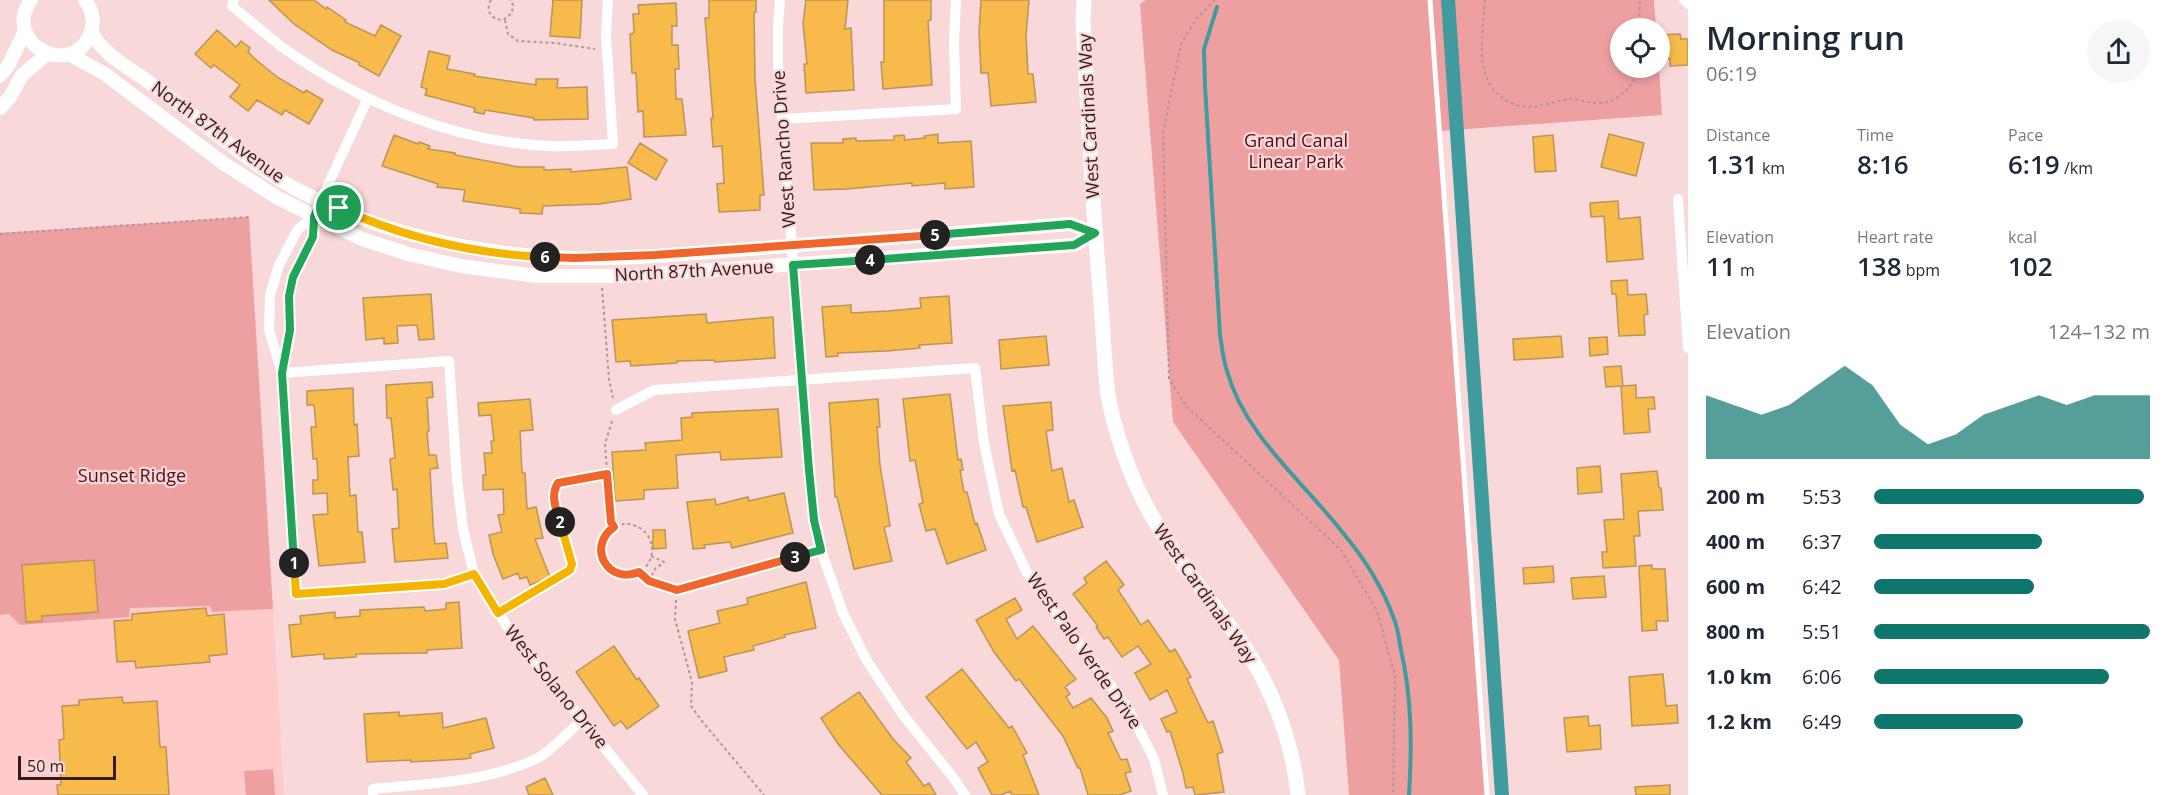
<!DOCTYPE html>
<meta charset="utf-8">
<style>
:root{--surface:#fff;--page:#f6f6f7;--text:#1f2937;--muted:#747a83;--accent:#0f766e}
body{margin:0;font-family:"Open Sans",sans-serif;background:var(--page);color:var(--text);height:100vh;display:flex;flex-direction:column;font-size:22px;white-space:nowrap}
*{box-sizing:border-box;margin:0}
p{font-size:20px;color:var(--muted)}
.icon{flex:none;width:33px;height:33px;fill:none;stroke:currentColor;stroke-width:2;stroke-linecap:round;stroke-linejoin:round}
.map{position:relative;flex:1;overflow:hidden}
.drawer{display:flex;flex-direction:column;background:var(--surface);width:480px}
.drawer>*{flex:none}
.controls{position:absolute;left:1610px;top:18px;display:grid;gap:12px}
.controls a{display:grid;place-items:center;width:60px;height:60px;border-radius:50%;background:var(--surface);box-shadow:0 3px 9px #0003;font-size:30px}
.scale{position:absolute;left:18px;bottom:15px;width:98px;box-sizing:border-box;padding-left:6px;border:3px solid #361a1b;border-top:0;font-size:16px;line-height:21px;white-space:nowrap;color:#361a1b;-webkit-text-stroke:4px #f8d8d8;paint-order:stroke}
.pin{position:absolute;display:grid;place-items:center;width:51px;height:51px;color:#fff;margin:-26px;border:3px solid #fff;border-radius:50%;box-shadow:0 2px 6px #0007}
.km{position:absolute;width:30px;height:30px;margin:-15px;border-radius:50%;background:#222;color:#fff;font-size:16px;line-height:30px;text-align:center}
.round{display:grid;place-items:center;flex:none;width:63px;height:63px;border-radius:32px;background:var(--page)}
.head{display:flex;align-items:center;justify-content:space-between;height:102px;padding:0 18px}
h1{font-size:33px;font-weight:600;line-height:45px}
.stats{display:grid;grid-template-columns:repeat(3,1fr);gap:9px;height:102px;padding:6px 18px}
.stats div{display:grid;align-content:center}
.stats b{font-size:26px;font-weight:600}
.stats small{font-size:16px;font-weight:400}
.stats p{font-size:16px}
.chart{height:168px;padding:12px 18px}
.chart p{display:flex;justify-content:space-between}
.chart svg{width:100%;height:108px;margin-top:6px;fill:var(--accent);opacity:.7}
ul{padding:0 18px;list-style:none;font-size:20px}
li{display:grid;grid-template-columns:96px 72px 1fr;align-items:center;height:45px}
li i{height:15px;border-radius:8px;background:var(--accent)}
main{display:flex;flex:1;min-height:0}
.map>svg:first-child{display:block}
.built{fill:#fecaca}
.green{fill:#eea0a1}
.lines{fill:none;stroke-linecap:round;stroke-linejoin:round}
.stream{stroke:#409b9e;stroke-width:4}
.canal{stroke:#409b9e;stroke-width:14}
.building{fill:#f7ba4b;stroke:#b99559;stroke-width:1.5}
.path{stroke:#b49595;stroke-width:2;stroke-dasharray:3 3;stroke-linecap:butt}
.service{stroke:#fff;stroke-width:5}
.minor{stroke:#fff;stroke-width:10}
.tertiary{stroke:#fff;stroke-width:14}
.secondary{stroke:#fff;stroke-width:15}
.split-1-casing{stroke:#fff;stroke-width:12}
.split-2-casing{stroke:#fff;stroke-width:12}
.split-3-casing{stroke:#fff;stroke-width:12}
.split-4-casing{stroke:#fff;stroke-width:12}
.split-5-casing{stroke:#fff;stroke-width:12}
.split-6-casing{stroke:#fff;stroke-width:12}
.split-7-casing{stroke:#fff;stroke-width:12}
.split-1{stroke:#22a559;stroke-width:8}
.split-2{stroke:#f5b400;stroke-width:8}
.split-3{stroke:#f0652b;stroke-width:8}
.split-4{stroke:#22a559;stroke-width:8}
.split-5{stroke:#22a559;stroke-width:8}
.split-6{stroke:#f0652b;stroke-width:8}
.split-7{stroke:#f5b400;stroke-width:8}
.labels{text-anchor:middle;stroke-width:4.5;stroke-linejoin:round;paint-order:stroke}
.street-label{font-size:18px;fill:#361a1b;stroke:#f8d8d8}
.park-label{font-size:18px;fill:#540b16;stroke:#f8d8d8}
</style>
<main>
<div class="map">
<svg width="1688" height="795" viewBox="0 0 1688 795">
<rect width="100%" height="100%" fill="#f8d8d8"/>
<path class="built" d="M 210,606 L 212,612 L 273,609 L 284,795 L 0,795 L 0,615 L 129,617 L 129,608 Z"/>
<path class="green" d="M 1146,0 L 1654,0 L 1656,28 L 1620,28 L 1620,68 L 1659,68 L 1662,115 L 1440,131 L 1487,795 L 1349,795 L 1339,660 L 1173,422 L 1140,4 Z
M 249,217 L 273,609 L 212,612 L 210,606 L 130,608 L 129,617 L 20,625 L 9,614 L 0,615 L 0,233 Z
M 273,769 L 275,795 L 246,795 L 244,771 Z"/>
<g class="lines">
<path class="stream" d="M 1217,7 L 1204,49 L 1205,86 L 1220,335 C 1222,347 1223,359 1227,371 C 1245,436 1303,481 1343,533 C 1364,558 1383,588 1394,619 C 1398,628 1399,640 1401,650 C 1412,698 1412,746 1409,795"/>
<path class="canal" d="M 1448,0 L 1502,795"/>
</g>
<path class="building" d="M 269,0 L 314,0 L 326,9 L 327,7 L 346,20 L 345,22 L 375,36 L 381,25 L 401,36 L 379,76 L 359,65 L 360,63 L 332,50 L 294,24 Z
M 553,0 L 582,0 L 580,38 L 550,36 Z
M 709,0 L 756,0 L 756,12 L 754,12 L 755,79 L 764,195 L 760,195 L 760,210 L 719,212 L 717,184 L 724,183 L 722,146 L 713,147 L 711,118 L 713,118 L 705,18 L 709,18 Z
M 806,0 L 848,0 L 845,29 L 851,28 L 854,90 L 806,93 L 804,64 L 807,64 L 803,23 Z
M 884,0 L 931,0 L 931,20 L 928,21 L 932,85 L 883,89 L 881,62 L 884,62 Z
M 981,0 L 1029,0 L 1026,36 L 1028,74 L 1033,74 L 1036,102 L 991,106 L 988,73 L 981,73 L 979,33 Z
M 676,3 L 677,26 L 672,26 L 672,45 L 678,45 L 679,69 L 675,69 L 676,99 L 682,99 L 686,135 L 644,137 L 643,111 L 638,112 L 636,73 L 632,73 L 630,34 L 634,33 L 633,14 L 639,14 L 638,5 Z
M 217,30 L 236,47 L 241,41 L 250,48 L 248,52 L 255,59 L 277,77 L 304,93 L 306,90 L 323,100 L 309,124 L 285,110 L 282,115 L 257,100 L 248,111 L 230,97 L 240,85 L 214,65 L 211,68 L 195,54 Z
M 1680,34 L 1681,39 L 1688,39 L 1688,65 L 1670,66 L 1670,59 L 1660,59 L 1659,35 Z
M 429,51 L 450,56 L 447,69 L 475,74 L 474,76 L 536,85 L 536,79 L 558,79 L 557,88 L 587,87 L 588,119 L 534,120 L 534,118 L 485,110 L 484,114 L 474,112 L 475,108 L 425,95 L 427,89 L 421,87 Z
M 938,134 L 938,143 L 971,141 L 974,187 L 945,189 L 945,183 L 912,186 L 912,183 L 847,189 L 814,190 L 811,143 L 843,143 L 843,139 L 856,138 L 856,141 L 894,140 L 894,136 L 904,135 L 905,140 L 925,138 L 924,136 Z
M 1609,134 L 1644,143 L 1636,176 L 1601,167 Z
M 394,135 L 418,144 L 419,142 L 430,146 L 428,149 L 455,153 L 455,155 L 519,167 L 544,167 L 544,170 L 571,169 L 571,172 L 627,167 L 631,199 L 600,204 L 543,206 L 542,214 L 520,213 L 520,209 L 463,201 L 465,190 L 437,187 L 438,184 L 382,166 Z
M 1553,135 L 1556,171 L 1535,172 L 1533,137 Z
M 640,143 L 667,160 L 656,180 L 628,163 Z
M 1618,201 L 1619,219 L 1640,217 L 1643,259 L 1607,262 L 1604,216 L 1591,217 L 1590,203 Z
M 1627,280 L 1628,295 L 1646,294 L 1648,314 L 1644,315 L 1645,335 L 1619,336 L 1616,294 L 1612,294 L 1611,281 Z
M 431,294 L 434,339 L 419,340 L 417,325 L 397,326 L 398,343 L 384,344 L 384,338 L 366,340 L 363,298 Z
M 949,296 L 952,343 L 919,345 L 920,348 L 886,351 L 838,353 L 838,356 L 826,357 L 822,307 L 851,305 L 851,313 L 888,311 L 921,308 L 920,298 Z
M 706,314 L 707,323 L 773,317 L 775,358 L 715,362 L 714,360 L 677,361 L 677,363 L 631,366 L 630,361 L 616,362 L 612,320 Z
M 1046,336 L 1049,365 L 1001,369 L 999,340 Z
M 1561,336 L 1563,357 L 1514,360 L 1513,339 Z
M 1607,337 L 1608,354 L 1590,356 L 1589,338 Z
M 1621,366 L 1623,386 L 1636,385 L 1636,398 L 1654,397 L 1655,409 L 1648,409 L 1650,432 L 1624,434 L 1621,386 L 1606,387 L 1604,367 Z
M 432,382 L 433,397 L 427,398 L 429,431 L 427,432 L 429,455 L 436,455 L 438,468 L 430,469 L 433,525 L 435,544 L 446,543 L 448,558 L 395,562 L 392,529 L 399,528 L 397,489 L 393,490 L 390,459 L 395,458 L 391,418 L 387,418 L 386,385 Z
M 353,388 L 354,425 L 357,424 L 359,456 L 348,457 L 350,496 L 356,495 L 358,532 L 362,532 L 365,562 L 319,566 L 313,515 L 328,514 L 327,493 L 313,494 L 313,480 L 318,480 L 317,459 L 313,459 L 311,427 L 316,427 L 314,405 L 307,405 L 307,391 Z
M 950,394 L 958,460 L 961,459 L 963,470 L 960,470 L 964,492 L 967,492 L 975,524 L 977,523 L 986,550 L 947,564 L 935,529 L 926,531 L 919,504 L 923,503 L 915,460 L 910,461 L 903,399 Z
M 530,399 L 533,430 L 520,431 L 522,473 L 525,473 L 527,509 L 536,507 L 543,538 L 535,539 L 550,577 L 530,585 L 527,577 L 520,579 L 518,573 L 503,579 L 493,554 L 489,535 L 502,532 L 498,515 L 504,514 L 503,489 L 483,490 L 483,475 L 486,475 L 484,453 L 492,453 L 491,441 L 494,441 L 491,415 L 479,416 L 478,403 Z
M 878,399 L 880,427 L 877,427 L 880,465 L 890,526 L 884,527 L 892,561 L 854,569 L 837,497 L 835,497 L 829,403 Z
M 1051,402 L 1053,430 L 1046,431 L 1052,471 L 1062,468 L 1069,502 L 1074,500 L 1083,527 L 1037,542 L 1026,507 L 1023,507 L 1015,470 L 1012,471 L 1003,406 Z
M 778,409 L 782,457 L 721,460 L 720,452 L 676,455 L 678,488 L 644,490 L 644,499 L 615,501 L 612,452 L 646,450 L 645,443 L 682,440 L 681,418 L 692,417 L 692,413 Z
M 1600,466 L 1602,492 L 1578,494 L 1577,468 Z
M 1657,471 L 1659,488 L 1661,488 L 1663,510 L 1638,511 L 1640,536 L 1634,536 L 1636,566 L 1603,568 L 1602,552 L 1607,552 L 1604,520 L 1624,519 L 1621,474 Z
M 784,493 L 793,533 L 732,548 L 730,542 L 704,545 L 705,548 L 693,549 L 687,502 L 715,499 L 716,505 L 748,497 L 749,501 Z
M 653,530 L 665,530 L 666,548 L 653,549 Z
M 94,560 L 98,612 L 42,616 L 42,621 L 26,622 L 22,565 Z
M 1106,561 L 1124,585 L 1118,590 L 1141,625 L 1148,620 L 1170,652 L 1175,649 L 1191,677 L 1187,679 L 1208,723 L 1213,721 L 1223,752 L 1217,754 L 1224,792 L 1195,795 L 1193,787 L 1186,788 L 1183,773 L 1170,731 L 1167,732 L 1161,719 L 1177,712 L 1167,690 L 1150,700 L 1135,673 L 1151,664 L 1138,646 L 1122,657 L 1108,637 L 1104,639 L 1096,627 L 1098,626 L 1073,594 L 1087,583 L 1084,578 Z
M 1652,565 L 1652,569 L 1665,569 L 1668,621 L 1656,621 L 1657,630 L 1642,631 L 1639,566 Z
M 1553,566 L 1554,582 L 1524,584 L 1523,568 Z
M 1604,576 L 1606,597 L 1573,599 L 1571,578 Z
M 806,582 L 816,628 L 784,635 L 785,637 L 753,646 L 754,650 L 724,657 L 727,671 L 699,678 L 688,631 L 720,623 L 717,611 L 748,604 L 747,598 Z
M 1015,598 L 1022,610 L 1006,619 L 1017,639 L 1033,626 L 1076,679 L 1065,687 L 1070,694 L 1066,697 L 1073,708 L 1091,698 L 1107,718 L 1113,731 L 1108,733 L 1121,760 L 1127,759 L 1131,772 L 1125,773 L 1131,791 L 1119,795 L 1088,795 L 1080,768 L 1078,768 L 1063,736 L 1019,679 L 1016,681 L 994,652 L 976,620 Z
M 459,602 L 462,648 L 427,650 L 427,653 L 356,654 L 356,657 L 324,659 L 324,654 L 292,657 L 289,625 L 301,624 L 300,616 L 335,612 L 335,618 L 360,616 L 360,610 L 424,607 L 425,611 L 446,609 L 446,603 Z
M 206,608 L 207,616 L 224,614 L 227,654 L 209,656 L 210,662 L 136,668 L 135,661 L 117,662 L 114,621 L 132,620 L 132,614 Z
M 614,646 L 637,680 L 639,678 L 659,706 L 627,729 L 621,721 L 614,726 L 576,672 Z
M 962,669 L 1009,728 L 1012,726 L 1027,753 L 1023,755 L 1039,795 L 1012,795 L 1010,791 L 1001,795 L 992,795 L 978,768 L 988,762 L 976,742 L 967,749 L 926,697 Z
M 1663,674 L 1666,706 L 1677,705 L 1678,723 L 1632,726 L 1629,677 Z
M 859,692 L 893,739 L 911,758 L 906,762 L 924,786 L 929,783 L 936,795 L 882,795 L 838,744 L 821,718 Z
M 122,697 L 123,703 L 157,701 L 160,747 L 166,747 L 169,795 L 58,795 L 57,785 L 61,785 L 59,740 L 64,739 L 62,706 L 79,705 L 79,700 Z
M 399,712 L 399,716 L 442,713 L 443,728 L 486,718 L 494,748 L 470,754 L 471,758 L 464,759 L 411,762 L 411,760 L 367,762 L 364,714 Z
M 1588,716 L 1589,726 L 1600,725 L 1601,749 L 1567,752 L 1564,718 Z
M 545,778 L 553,795 L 529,795 L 526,787 Z
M 1670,785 L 1670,795 L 1636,795 L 1635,787 Z"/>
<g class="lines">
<path class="path" d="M 491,0 C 485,10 491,20 503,20 L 512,13 L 513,5 L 510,0
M 1215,0 L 1196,19 L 1181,44 L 1163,133 L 1169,379 L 1186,406 L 1341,550 L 1377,611 L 1395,676 L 1393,795
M 1485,0 C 1484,26 1476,63 1491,86 C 1500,101 1521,110 1539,106 C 1549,104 1559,100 1570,99 C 1579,99 1588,103 1597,103 C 1618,104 1633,86 1639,68
M 505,20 L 508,34 L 518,41 L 555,43 L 595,49
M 1639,28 L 1640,0
M 0,234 L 249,217
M 602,288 L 609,379 L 613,398
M 612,421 L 605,444 L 611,522 L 614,527
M600 550a26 26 0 1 1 52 0a26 26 0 1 1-52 0Z
M 639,572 L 649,581 L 668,587
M 649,581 L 655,569 L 664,562 L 651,556
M 676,600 L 675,619 L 692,682 L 691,706 L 701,720 L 764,795
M 509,607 L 572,567 L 555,505 L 555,487 L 564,481 L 607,474"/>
<path class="service" d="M 1430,0 L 1487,795"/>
<path class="minor" d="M 234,0 L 232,6 C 249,20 265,34 282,47 C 359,102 453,142 549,146 C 570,147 592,145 613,144 L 606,36 L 608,0
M 780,0 L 778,26 L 778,63 L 809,470 L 814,520 L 821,550 L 843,613 L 867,661 L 903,715 L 952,776 L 965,795
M 1684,0 L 1688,4
M 783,119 L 956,109 L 954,43 L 956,0
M 1678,199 L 1688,348
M 314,217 L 298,229 L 279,265 L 270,295 L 269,330 L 282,373 L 296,594 L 444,584 L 474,574
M 283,370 L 290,330 L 289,296 L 293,277 L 313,237 L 314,217 L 321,200 L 368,98
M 282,373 L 449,361 L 457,479 L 463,529 L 474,574 L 512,634 L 643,795
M 616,410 L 654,390 L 975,368 L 984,443 L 999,514 L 1028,575 L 1129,710 L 1154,759 L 1163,795
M 677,590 L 821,550
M 373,795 L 373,789 C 427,784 486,782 536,759 C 551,752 569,731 582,720"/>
<path class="tertiary" d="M 31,0 C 1,41 69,81 90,35 C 95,23 93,11 85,0
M 91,32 C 105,57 132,69 154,86 C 167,95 179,105 192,115 C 222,138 252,163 285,183 C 371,232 474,255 572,258 C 631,260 691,253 750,249 C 857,241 963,232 1070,224 L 1095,233
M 69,54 L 105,74 L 223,163 L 278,198 L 362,239 L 408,254 L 461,266 L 537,276 L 625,276 L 1074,245 L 1095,233
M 0,76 L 8,66 L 25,31
M 0,108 L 10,97 L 22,75 L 47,54"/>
<path class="secondary" d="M 1084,0 L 1083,20 C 1088,111 1092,201 1100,291 C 1103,326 1104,361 1108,395 C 1113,424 1122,451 1133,478 C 1159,540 1198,583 1237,636 C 1270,682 1292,738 1298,795"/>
</g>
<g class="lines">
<defs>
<path id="split-1" d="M 294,563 L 282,373 L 290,330 L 289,296 L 293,277 L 313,237 L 314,217 L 321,200 L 339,208"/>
<path id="split-2" d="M 294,563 L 296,594 L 444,584 L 474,574 L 498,613 L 570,570 L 572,564 L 560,522"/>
<path id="split-3" d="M 560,522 C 556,509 550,495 558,483 L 607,474 L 611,522 L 614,527 C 586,547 608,585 639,572 L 649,581 L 677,590 L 795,557"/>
<path id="split-4" d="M 795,557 L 821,550 L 814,520 L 809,470 L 793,265 L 870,260"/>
<path id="split-5" d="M 870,260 L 1074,245 L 1095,233 L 1070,224 L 935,235"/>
<path id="split-6" d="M 545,257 L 575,258 L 655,255 L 935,235"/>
<path id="split-7" d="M 339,208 C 403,237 475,254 545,257"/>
</defs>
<use href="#split-1" class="split-1-casing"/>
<use href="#split-2" class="split-2-casing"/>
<use href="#split-3" class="split-3-casing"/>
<use href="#split-4" class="split-4-casing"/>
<use href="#split-5" class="split-5-casing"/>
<use href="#split-6" class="split-6-casing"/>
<use href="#split-7" class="split-7-casing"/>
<use href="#split-1" class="split-1"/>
<use href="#split-2" class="split-2"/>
<use href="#split-3" class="split-3"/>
<use href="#split-4" class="split-4"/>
<use href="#split-5" class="split-5"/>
<use href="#split-6" class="split-6"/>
<use href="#split-7" class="split-7"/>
</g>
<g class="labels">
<g class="street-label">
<text transform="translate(1089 116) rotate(-93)" y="6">West Cardinals Way</text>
<text transform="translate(218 132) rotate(36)" y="6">North 87th Avenue</text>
<text transform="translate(784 149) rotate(-94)" y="6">West Rancho Drive</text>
<text transform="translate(694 271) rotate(-3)" y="6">North 87th Avenue</text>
<text transform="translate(1205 594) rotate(55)" y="6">West Cardinals Way</text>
<text transform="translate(1084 651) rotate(55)" y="6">West Palo Verde Drive</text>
<text transform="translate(556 687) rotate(51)" y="6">West Solano Drive</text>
</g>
<g class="park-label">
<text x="1296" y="147">Grand Canal<tspan x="1296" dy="21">Linear Park</tspan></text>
<text x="132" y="482">Sunset Ridge</text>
</g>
</g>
</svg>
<div class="controls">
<a><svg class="icon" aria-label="locate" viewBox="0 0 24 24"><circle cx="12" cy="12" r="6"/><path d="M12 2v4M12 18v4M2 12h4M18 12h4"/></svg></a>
</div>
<div class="scale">50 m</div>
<div class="pin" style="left:339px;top:208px;background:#1e9e55"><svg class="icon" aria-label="arrive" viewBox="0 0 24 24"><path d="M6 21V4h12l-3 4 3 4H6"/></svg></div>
<b class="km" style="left:294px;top:563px">1</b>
<b class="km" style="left:560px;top:522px">2</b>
<b class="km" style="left:795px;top:557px">3</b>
<b class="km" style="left:870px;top:260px">4</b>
<b class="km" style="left:935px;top:235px">5</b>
<b class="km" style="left:545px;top:257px">6</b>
</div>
<section class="drawer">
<div class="head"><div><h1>Morning run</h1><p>06:19</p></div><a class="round"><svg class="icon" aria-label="share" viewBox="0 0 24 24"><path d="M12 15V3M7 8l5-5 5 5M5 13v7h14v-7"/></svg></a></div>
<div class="stats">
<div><p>Distance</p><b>1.31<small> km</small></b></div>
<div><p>Time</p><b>8:16</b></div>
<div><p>Pace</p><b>6:19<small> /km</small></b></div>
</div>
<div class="stats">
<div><p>Elevation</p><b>11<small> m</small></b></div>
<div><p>Heart rate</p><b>138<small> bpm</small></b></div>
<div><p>kcal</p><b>102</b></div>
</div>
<div class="chart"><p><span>Elevation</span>124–132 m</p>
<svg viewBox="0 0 160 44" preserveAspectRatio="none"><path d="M0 44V18L10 22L20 26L30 22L40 14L50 6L60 14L70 30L80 38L90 34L100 26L110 22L120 18L130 22L140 18L150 18L160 18V44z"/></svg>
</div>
<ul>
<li><b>200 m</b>5:53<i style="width:98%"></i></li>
<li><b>400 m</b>6:37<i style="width:61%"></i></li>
<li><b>600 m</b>6:42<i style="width:58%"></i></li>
<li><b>800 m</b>5:51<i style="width:100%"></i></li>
<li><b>1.0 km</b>6:06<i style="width:85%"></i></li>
<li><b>1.2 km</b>6:49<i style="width:54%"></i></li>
</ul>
</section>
</main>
